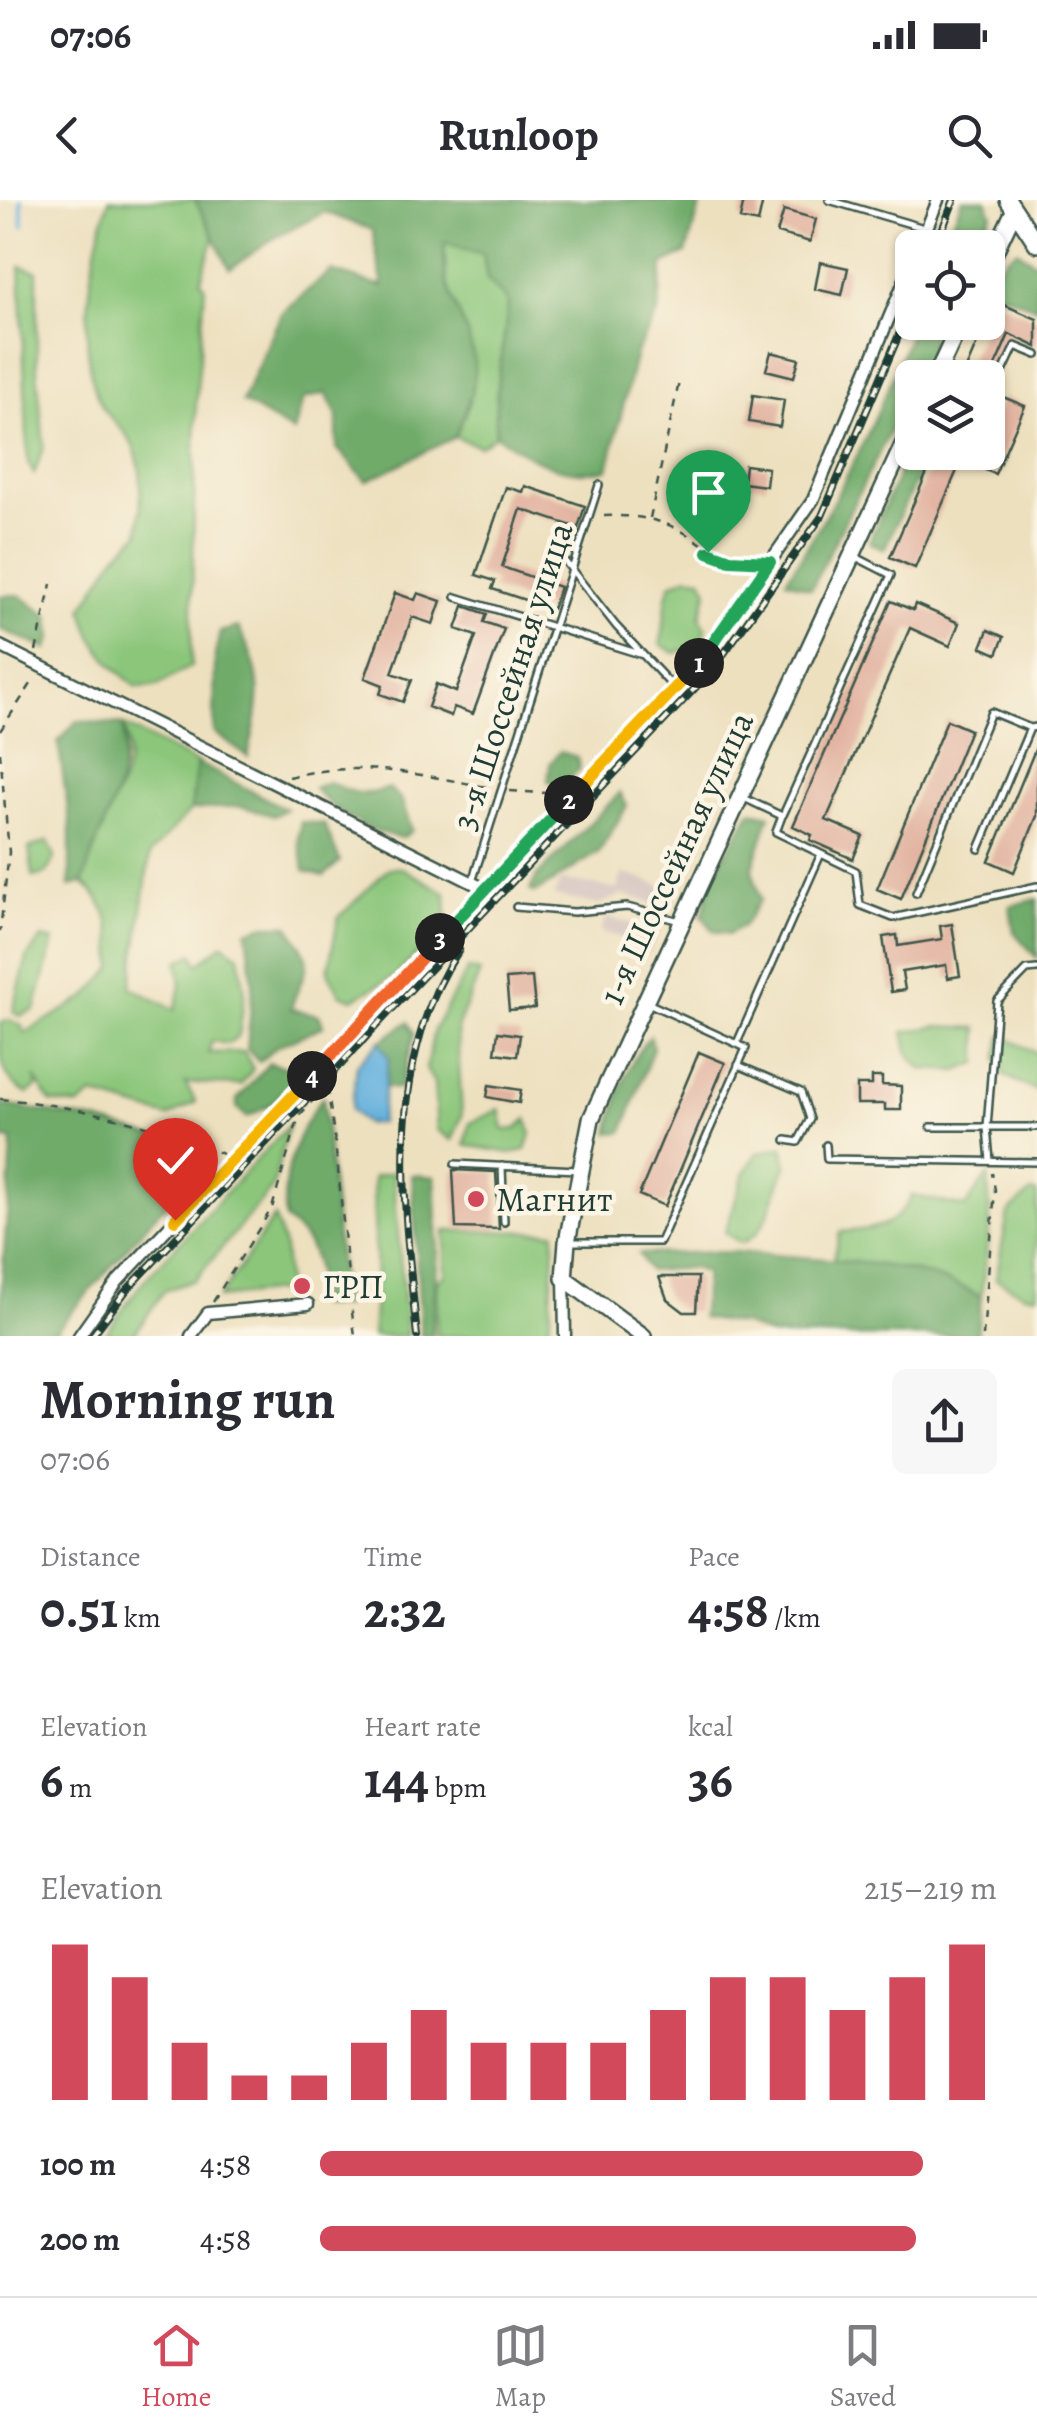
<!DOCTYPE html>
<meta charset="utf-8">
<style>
:root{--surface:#fff;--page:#f7f7f7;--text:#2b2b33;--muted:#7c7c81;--line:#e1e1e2;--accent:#d1495b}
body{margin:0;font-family:Alegreya,serif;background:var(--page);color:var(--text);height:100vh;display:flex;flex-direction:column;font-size:38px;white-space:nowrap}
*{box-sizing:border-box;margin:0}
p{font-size:32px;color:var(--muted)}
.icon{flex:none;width:55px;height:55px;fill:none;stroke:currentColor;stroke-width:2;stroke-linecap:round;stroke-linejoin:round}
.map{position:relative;height:1136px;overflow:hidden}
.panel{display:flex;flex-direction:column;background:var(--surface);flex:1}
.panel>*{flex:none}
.controls{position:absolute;left:895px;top:30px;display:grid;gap:20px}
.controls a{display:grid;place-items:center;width:110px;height:110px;border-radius:15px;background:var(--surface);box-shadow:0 2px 8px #0004;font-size:50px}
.pin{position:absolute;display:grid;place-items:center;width:85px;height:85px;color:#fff;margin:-102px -42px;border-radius:50% 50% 50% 0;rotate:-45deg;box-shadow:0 0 10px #0007}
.pin .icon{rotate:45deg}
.km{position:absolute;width:50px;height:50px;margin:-25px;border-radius:50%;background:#222;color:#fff;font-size:28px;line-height:50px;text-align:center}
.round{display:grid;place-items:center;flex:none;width:105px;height:105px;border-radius:15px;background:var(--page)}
.head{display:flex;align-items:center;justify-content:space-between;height:170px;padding:0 40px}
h1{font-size:55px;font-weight:600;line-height:75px}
.metrics{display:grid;grid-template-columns:repeat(3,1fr);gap:15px;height:170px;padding:10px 40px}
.metrics div{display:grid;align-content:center}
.metrics b{font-size:50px;font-weight:600}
.metrics small{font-size:28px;font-weight:400}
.metrics p{font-size:28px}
.chart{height:280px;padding:20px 40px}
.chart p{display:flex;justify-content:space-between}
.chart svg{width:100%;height:180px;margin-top:10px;stroke:var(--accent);stroke-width:6}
ul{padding:0 40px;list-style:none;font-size:32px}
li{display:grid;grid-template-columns:160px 120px 1fr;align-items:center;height:75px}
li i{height:25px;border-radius:12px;background:var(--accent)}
.status{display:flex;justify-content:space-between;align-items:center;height:70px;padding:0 50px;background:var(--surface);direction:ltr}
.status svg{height:28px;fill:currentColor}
header{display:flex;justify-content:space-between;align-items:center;height:130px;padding:0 40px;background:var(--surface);font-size:45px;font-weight:600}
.tabs{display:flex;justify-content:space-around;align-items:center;height:140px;border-top:2px solid var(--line);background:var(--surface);font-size:28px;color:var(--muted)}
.tabs a{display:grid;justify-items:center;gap:5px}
.tabs .on{color:var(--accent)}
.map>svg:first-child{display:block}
.industrial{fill:#d1c0bc}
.green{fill:#8bc67a;stroke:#558257;stroke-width:2.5}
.forest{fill:#70ab6a;stroke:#48744f;stroke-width:2.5}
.water{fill:#64b0dd;stroke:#427688;stroke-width:2.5}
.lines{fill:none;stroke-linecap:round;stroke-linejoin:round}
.stream{stroke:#64b0dd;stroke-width:4}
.building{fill:#e2b4a1}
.lane-casing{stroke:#3e5549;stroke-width:10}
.street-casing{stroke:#3e5549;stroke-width:15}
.secondary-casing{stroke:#3e5549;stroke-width:20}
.path{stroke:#3e5549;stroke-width:2.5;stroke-dasharray:8 8;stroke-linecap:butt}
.lane{stroke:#fff;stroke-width:5}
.street{stroke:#fff;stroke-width:10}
.secondary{stroke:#fff;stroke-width:15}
.rail-casing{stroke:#1f3d34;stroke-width:8}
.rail{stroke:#fcf5e5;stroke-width:4;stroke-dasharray:11;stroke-linecap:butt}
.split-1-casing{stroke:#fff;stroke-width:20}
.split-2-casing{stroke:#fff;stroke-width:20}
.split-3-casing{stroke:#fff;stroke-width:20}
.split-4-casing{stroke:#fff;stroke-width:20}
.split-5-casing{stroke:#fff;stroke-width:20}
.split-1{stroke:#22a559;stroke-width:12}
.split-2{stroke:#f5b400;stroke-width:12}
.split-3{stroke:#22a559;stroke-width:12}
.split-4{stroke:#f0652b;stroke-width:12}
.split-5{stroke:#f5b400;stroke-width:12}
.poi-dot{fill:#d1495b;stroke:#fcf5e5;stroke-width:4}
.labels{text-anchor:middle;stroke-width:9;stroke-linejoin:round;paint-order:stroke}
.street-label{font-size:35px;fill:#1f3d34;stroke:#fcf5e5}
.poi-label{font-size:35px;fill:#1f3d34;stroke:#fcf5e5;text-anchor:start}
</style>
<div class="status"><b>07:06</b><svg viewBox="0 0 49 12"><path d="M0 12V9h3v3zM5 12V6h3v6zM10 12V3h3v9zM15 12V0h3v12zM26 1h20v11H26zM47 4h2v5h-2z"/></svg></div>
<header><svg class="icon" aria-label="back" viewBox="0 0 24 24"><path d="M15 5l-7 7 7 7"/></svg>Runloop<svg class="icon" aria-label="search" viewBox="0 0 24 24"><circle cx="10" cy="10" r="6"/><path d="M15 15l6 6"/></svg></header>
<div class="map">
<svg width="1037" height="1136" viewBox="0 0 1037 1136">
<rect width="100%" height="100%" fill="#fcf5e5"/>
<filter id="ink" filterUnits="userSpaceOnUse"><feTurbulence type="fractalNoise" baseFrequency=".01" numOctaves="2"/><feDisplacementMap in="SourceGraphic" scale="20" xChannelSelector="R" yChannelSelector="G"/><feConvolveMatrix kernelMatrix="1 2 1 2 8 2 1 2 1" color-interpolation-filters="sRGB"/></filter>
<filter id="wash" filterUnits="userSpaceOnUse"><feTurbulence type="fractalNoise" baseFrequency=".0048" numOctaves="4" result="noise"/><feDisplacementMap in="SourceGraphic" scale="40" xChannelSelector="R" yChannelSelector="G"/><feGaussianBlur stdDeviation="2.25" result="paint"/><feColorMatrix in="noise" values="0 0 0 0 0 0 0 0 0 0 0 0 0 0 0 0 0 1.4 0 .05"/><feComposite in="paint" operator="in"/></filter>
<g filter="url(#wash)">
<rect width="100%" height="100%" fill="#ede0bf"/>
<path class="industrial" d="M 623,673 L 674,690 L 667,706 L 622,695 L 598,705 L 554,696 L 560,680 L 617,689 Z
M 606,717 L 659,730 L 648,755 L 629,749 L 631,740 L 601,732 Z"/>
<path class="green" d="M 109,0 L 195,0 L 214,37 L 201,80 L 205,87 L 196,204 L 191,466 L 157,486 L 137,487 C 110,467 89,442 83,408 L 115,357 L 139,333 C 140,300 147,264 127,236 C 120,225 108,217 102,206 C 74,155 92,52 109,0 Z
M 444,42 L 483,54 L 487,79 L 508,101 C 505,147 493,189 496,235 L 480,246 L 455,237 L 470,201 L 463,124 L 447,94 Z
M 20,66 L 37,71 L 37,168 L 44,247 L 34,274 L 28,263 Z
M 688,376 L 702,378 L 708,390 L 700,417 L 706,429 L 702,443 L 675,453 L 660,444 C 667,423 662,405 671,384 Z
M 123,525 L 197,563 L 191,610 L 150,654 L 131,787 L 175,810 L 181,786 L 178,762 L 193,753 L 198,764 L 223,744 L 239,755 L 245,793 L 239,835 L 228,844 L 212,841 L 208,853 L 244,852 L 253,869 L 241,885 L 185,883 L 196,902 L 168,917 L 93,895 L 79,906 L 50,902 L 35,877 L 37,886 L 28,894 C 0,880 0,856 0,823 L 10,820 L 21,825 L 25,833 L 86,797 L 113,768 C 112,732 112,707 83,683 C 86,670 88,656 93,644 C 108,600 141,575 123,525 Z
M 48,641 L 55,657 L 46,674 L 33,677 L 29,648 Z
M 389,668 L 402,668 L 446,693 L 447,723 L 396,775 L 353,799 L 340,794 L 328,772 L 338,718 Z
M 42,738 L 54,741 L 35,810 L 19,816 L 13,811 L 27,757 Z
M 468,769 L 480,772 L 457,828 L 462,916 L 452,940 L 437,930 L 434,883 L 426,869 L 434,830 Z
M 938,826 L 978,828 L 978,863 L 957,871 L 922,869 L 909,855 L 904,832 Z
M 1002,836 L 1037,853 L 1037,891 L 1005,876 L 997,859 Z
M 500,909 L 504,930 L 516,929 L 527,919 L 531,934 L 526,950 L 511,953 L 465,945 L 470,923 Z
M 288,926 L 273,987 L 195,1080 L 164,1091 L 133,1136 L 104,1136 L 140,1085 Z
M 783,947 L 787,964 C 774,990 770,1034 741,1043 L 725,1033 L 744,974 L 757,953 Z
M 393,972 L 407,1136 L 372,1136 L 376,1083 L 373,977 Z
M 988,975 L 990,1023 L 981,1097 C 938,1072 882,1067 833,1062 L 840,1032 C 873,1029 897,1028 912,995 L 965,1007 Z
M 1031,992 L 1037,993 L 1037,1095 L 1024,1094 L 996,1079 L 1008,1013 Z
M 274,1017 L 284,1045 L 287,1090 L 219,1098 Z
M 445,1031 L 555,1032 L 549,1136 L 436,1136 L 438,1080 L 445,1075 Z"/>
<path class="forest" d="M 195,0 L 702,0 L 686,53 L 663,64 L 658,113 L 636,153 L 608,269 C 564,280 531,259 496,235 C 493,189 505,147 508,101 L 487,79 L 483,54 L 445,42 C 439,93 463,108 473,154 C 479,181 465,212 455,237 L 366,281 L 337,248 L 337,216 L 326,193 L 303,199 L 294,232 L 242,202 L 282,112 L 331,71 L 383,87 L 372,30 L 325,12 L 271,40 L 230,69 Z
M 962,0 L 986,0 L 992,14 L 970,47 L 943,47 Z
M 1017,50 L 1037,64 L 1037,108 L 1000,93 L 988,105 C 987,79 996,64 1017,50 Z
M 914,123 L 935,123 L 929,155 L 917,177 L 912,178 L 912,187 L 811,389 L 786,380 C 840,299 880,214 914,123 Z
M 912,242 L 912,252 L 929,253 L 884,349 L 869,342 Z
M 19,395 L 50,417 L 52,437 L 47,449 L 0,429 L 0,396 Z
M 238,427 C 267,479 260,502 248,557 L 214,532 L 215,455 L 220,432 Z
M 77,521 L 123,525 C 133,584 97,627 83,683 L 70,686 L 70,622 L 58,542 Z
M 560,552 L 577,557 L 580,569 L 559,587 L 548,581 L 550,564 Z
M 197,563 L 286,609 L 274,616 L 240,606 L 191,610 Z
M 329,582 C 351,593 365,598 389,588 L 401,599 L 412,630 L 403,638 C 372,633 334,613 314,588 Z
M 620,593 L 627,606 L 599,652 L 535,693 L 530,690 L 537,676 Z
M 751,611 L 770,615 L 752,670 L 761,699 L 744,725 L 728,734 L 714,731 L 702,716 L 713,675 Z
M 301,622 L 324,624 L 340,661 L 324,676 L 305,671 L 298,639 Z
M 1037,699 L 1037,758 L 1014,732 L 1010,706 Z
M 265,725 L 288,725 C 320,773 304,762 291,809 L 319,815 L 324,826 L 277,846 L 259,862 L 247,849 L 253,784 L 247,731 Z
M 408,822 L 414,834 L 400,889 L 385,887 L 389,857 L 379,842 Z
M 650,836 L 653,848 L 623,932 L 609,933 C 617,899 626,863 650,836 Z
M 269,863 L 293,869 L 293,883 L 270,905 L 247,917 L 237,908 L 237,900 Z
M 323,897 L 344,1106 L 319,1106 C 316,1067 320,1045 285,1020 C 280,978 297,929 323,897 Z
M 0,904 L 93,920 L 194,948 L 188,988 L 160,1010 L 51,1136 L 0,1136 C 0,1070 10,1006 12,940 L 0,938 Z
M 412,975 L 435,977 L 438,1051 L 432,1136 L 421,1136 Z
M 739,1052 C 815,1060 912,1057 981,1097 L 977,1136 L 772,1136 L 745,1125 L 701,1118 L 706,1073 L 693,1068 L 649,1071 L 639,1054 Z"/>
<path class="water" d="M 379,842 L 389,857 L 380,923 L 366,924 L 351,910 L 357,865 Z"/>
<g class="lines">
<path class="stream" d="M 21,0 L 23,26"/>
</g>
<g id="blocks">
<path class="building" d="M 744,0 L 763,0 L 758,23 L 740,19 Z
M 784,10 L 816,19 L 810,42 L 777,33 Z
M 820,62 L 848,68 L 842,95 L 815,89 Z
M 995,101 L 1037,119 L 1037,147 L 1009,134 L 990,178 L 962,178 Z
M 771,152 L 799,159 L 794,177 L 766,170 Z
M 753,195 L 784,200 L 780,227 L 749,222 Z
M 1003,197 L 1025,206 L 995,274 L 974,265 L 979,252 L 988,252 L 988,233 Z
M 936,252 L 965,252 L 915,368 L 890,357 Z
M 745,265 L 768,268 L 766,286 L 743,283 Z
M 525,286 L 585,306 L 578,328 L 521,309 L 502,367 L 560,387 L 552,409 L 492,389 L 495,381 L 476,375 L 506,287 L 523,292 Z
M 395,393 L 415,400 L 418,393 L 441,401 L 433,424 L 412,417 L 392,473 L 412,480 L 403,502 L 380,494 L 383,485 L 365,478 Z
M 891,401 L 913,410 L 915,404 L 959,423 L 950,446 L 910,428 L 826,620 L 863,636 L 853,659 L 810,640 L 812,635 L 793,626 Z
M 464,406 L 487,414 L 484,422 L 504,429 L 473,514 L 454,507 L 451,516 L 428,507 L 436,484 L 456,492 L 476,436 L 456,429 Z
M 988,430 L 1004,437 L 997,454 L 981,447 Z
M 947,520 L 970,530 L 901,699 L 877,689 Z
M 1037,545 L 1037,616 L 1014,672 L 989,661 Z
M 952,724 L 960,776 L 948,778 L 946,765 L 902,772 L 905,790 L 891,792 L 883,737 L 897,735 L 898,746 L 942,739 L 940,726 Z
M 532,777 L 535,808 L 509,810 L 506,779 Z
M 498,832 L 520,835 L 517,856 L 495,853 Z
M 699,852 L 725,863 L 665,1006 L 639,995 Z
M 872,877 L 882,877 L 882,885 L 901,886 L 901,910 L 885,910 L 885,904 L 857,904 L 857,885 L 872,885 Z
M 489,885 L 521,890 L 519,903 L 487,897 Z
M 453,970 L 496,972 L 499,1029 L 456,1028 Z
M 659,1077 L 698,1077 L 696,1112 L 684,1112 L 667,1099 Z"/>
</g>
</g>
<g filter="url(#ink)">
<use href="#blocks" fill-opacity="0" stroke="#3e5549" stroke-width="2.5"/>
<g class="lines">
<defs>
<path id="lane" d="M 829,0 L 924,28
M 993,193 L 1015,146 L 1037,155
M 560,355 L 616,426 L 675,489
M 456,397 L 643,455
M 744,598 L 782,616 L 776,632 L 856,671 L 860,705 L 893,718 L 1037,686
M 783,615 L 891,375 L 854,356
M 979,649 L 1030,528 L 1037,527
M 472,682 L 599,285
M 916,693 L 991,512 L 1030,528
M 516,707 L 574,712 L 627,707 L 680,721
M 737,843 L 821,654
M 738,865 L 801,892 L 810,919 L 798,942 L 786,940
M 931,927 L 1037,927
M 826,945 L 827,959 L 1037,962
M 990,961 L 987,927 L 997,801 L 1027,770 L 1037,769
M 455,964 L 577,970
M 502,966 L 504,1022
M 569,1042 L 660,1042 L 746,848 L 650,804"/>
<path id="street" d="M 919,48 L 938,0
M 0,446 L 485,689
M 564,1078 L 565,1136
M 79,1136 L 118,1081 L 702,460 L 813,300 L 912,63
M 191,1136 L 208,1113 L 308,1104"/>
<path id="secondary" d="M 1008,0 L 1037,44
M 988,66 L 1014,11
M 935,178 L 961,122
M 643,1136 L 564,1078 L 567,1042 L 591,919 L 912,226"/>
</defs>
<use href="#lane" class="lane-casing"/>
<use href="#street" class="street-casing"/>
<use href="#secondary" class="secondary-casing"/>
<path class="path" d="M 604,316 C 632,315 659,318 683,332 C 716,351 713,359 756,361
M 650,318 L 679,182
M 36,451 L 51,384
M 0,531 L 35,478
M 0,552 L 9,652 L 0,731
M 288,577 C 361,559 421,575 492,588
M 510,591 L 562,594
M 327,888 C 341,970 344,1054 355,1136
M 0,899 C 66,904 163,925 222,954
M 213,1102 L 272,1008 L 299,916 L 459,737
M 983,1136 L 995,990 L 992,973"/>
<use href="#lane" class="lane"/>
<use href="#street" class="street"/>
<use href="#secondary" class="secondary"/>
<defs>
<path id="rail" d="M 935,48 L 954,0
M 92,1136 L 125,1092 L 713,469 L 822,316 L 912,104
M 417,1136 C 404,1007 383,864 459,750"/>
</defs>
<use href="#rail" class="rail-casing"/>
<use href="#rail" class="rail"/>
</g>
</g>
<g class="lines" filter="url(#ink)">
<defs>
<path id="split-1" d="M 699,463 L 770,362 L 730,360 L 708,352"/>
<path id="split-2" d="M 569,600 L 699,463"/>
<path id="split-3" d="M 440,738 L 569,600"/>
<path id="split-4" d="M 312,876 L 440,738"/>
<path id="split-5" d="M 175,1020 L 312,876"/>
</defs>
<use href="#split-1" class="split-1-casing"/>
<use href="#split-2" class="split-2-casing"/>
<use href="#split-3" class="split-3-casing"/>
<use href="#split-4" class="split-4-casing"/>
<use href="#split-5" class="split-5-casing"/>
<use href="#split-1" class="split-1"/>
<use href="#split-2" class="split-2"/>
<use href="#split-3" class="split-3"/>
<use href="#split-4" class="split-4"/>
<use href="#split-5" class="split-5"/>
</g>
<g class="poi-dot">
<circle cx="476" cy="999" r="10"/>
<circle cx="302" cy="1086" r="10"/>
</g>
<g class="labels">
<g class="street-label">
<text transform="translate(512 476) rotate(-72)" y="12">3-я Шоссейная улица</text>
<text transform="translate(676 658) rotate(-65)" y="12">1-я Шоссейная улица</text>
</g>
<g class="poi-label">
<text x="496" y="1011">Магнит</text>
<text x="322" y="1098">ГРП</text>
</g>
</g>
</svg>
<div class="controls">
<a><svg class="icon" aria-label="locate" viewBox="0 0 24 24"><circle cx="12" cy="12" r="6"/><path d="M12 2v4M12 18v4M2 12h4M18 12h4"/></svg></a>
<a><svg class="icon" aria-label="layers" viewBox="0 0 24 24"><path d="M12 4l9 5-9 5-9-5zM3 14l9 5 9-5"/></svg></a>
</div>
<div class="pin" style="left:708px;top:352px;background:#1e9e55"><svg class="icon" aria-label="arrive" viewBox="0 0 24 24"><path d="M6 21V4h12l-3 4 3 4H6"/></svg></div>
<div class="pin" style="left:175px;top:1020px;background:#d93025"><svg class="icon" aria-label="check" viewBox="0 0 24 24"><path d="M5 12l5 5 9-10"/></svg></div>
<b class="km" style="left:699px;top:463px">1</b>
<b class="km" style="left:569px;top:600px">2</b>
<b class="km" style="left:440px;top:738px">3</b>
<b class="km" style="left:312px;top:876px">4</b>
</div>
<section class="panel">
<div class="head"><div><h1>Morning run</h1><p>07:06</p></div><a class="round"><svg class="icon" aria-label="share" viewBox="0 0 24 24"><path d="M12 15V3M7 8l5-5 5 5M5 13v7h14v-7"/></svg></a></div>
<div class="metrics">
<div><p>Distance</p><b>0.51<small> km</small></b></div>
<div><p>Time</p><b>2:32</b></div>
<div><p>Pace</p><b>4:58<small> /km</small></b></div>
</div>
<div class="metrics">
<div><p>Elevation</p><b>6<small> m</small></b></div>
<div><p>Heart rate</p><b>144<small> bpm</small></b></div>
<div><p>kcal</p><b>36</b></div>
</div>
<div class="chart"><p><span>Elevation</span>215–219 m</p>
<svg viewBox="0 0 160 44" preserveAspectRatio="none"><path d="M5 44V6M15 44V14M25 44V30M35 44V38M45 44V38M55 44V30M65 44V22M75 44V30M85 44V30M95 44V30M105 44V22M115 44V14M125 44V14M135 44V22M145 44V14M155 44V6"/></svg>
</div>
<ul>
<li><b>100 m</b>4:58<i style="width:89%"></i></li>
<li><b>200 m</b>4:58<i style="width:88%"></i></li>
</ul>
</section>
<nav class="tabs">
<a class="on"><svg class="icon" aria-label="home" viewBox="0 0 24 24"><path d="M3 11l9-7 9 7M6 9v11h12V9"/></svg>Home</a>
<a><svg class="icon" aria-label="map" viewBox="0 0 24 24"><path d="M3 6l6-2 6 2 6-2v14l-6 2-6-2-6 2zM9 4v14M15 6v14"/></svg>Map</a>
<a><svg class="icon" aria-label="saved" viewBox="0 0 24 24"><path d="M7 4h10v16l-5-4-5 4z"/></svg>Saved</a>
</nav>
